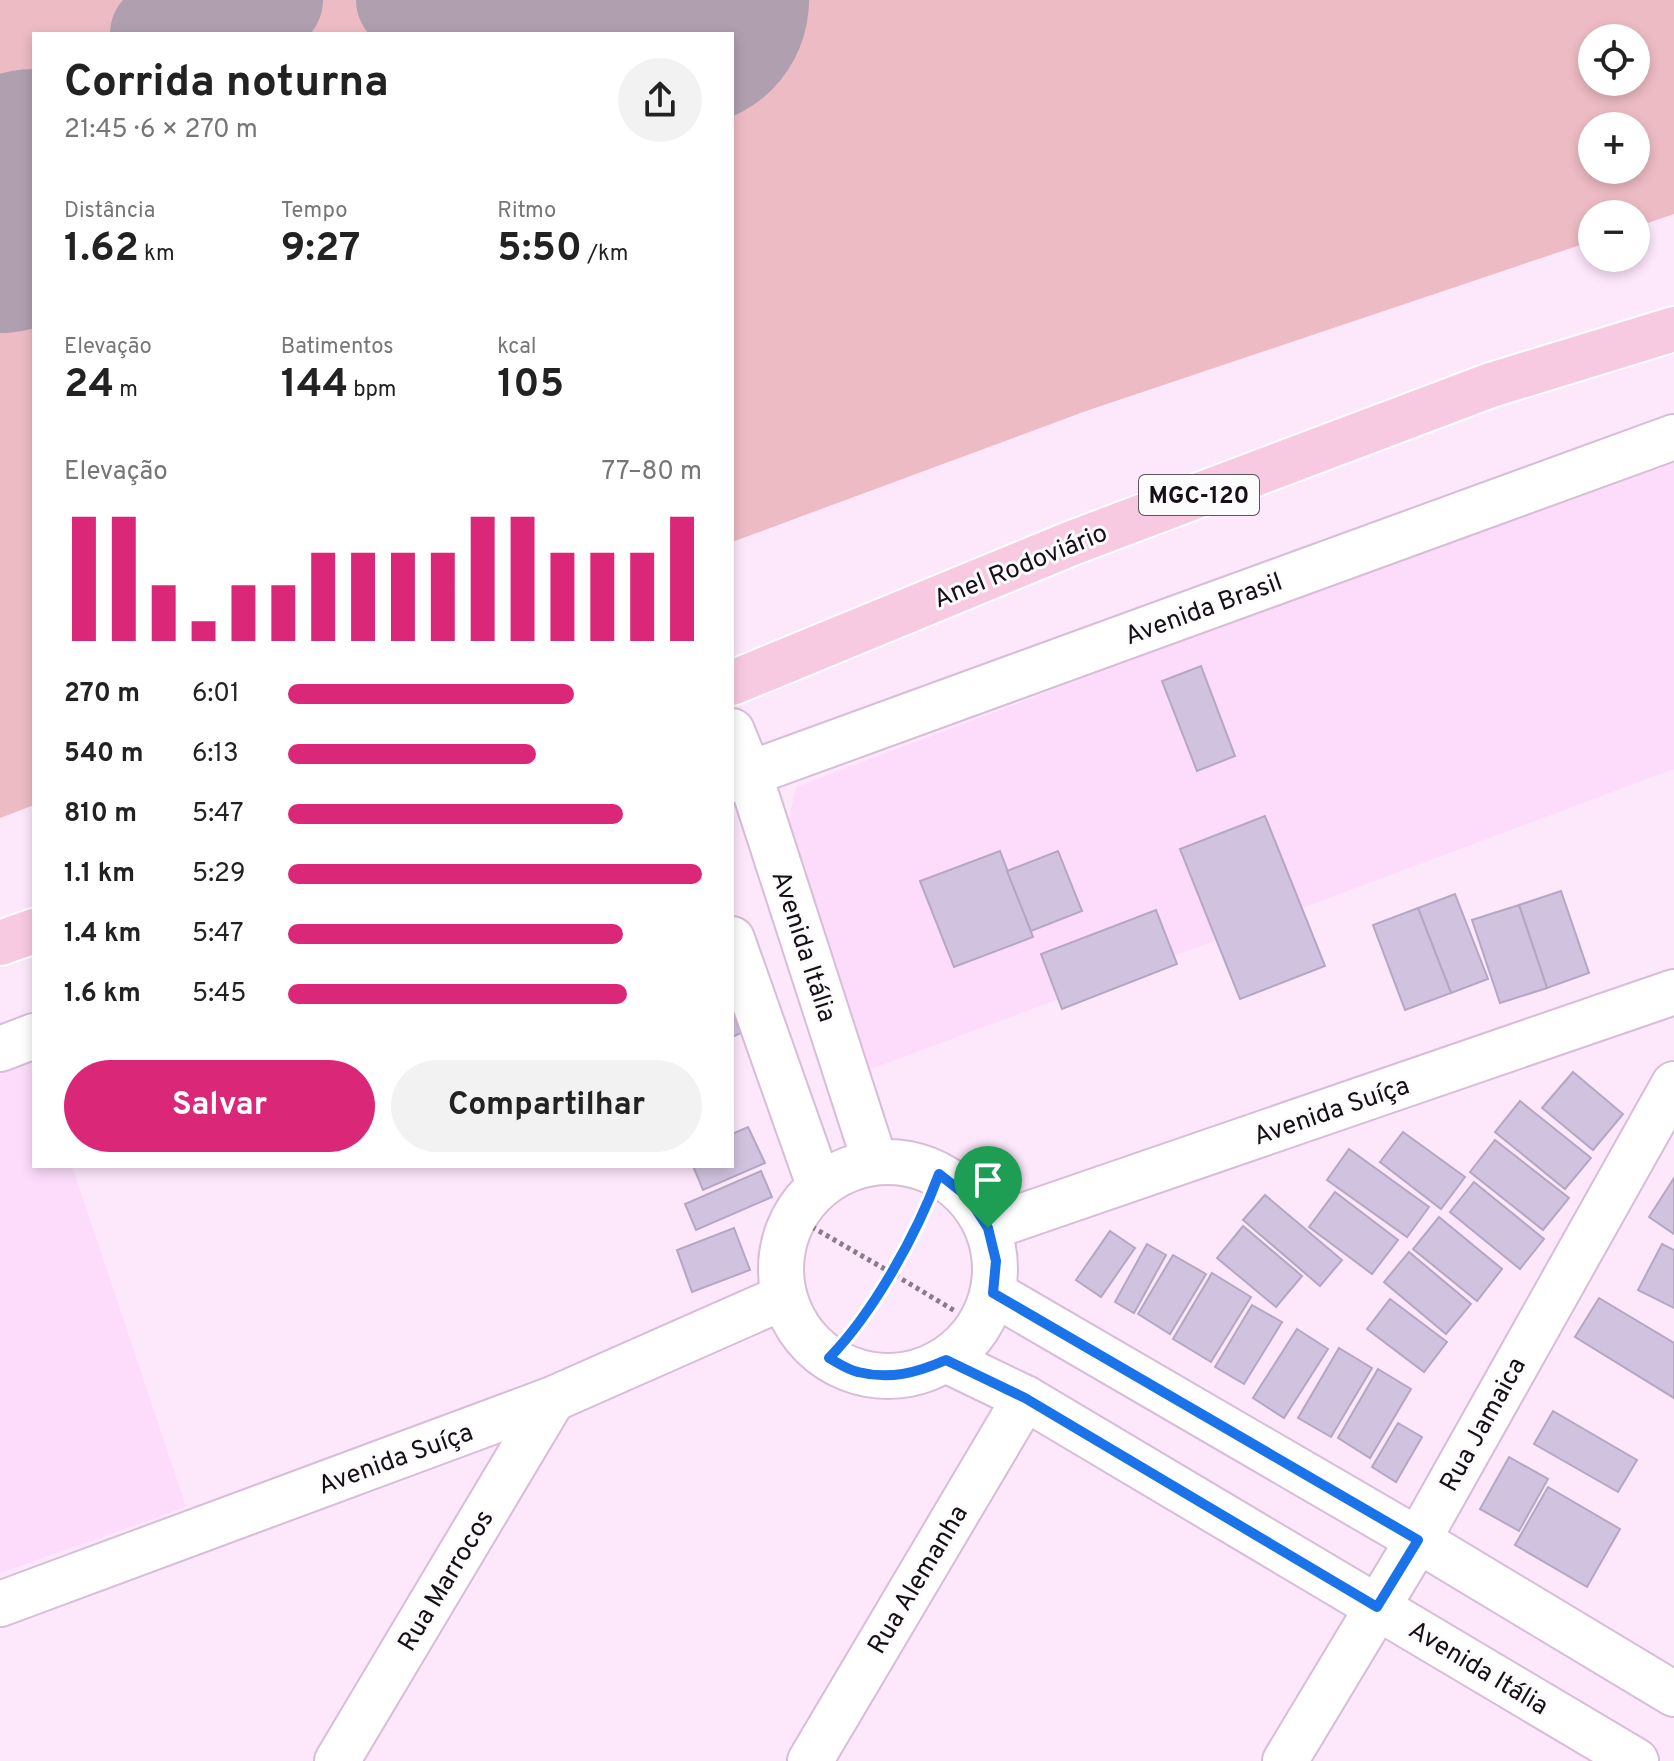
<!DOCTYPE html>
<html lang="pt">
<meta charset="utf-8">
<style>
body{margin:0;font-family:Overpass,sans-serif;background:#f2f2f2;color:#222;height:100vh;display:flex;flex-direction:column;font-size:30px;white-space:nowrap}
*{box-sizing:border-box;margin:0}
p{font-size:26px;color:#767676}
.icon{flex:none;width:44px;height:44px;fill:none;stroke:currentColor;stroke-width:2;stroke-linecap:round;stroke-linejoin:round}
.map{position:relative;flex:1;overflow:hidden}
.sheet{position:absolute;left:32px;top:32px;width:702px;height:1136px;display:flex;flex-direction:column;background:#fff;border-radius:0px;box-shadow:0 4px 12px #0003}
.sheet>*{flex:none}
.buttons{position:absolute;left:1578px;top:24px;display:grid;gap:16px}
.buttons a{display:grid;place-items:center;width:72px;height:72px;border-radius:50%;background:#fff;box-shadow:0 4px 12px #0003;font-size:40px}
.pin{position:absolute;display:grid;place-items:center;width:68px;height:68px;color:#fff;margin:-82px -34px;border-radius:50% 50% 50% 0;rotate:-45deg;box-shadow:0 0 8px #0007}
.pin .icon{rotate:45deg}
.round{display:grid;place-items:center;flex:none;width:84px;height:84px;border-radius:42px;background:#f2f2f2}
.summary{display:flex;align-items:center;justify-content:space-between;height:136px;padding:0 32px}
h1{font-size:44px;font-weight:700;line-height:60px}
.stats{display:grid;grid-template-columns:repeat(3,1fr);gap:12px;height:136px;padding:8px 32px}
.stats div{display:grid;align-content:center}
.stats b{font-size:40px;font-weight:700}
.stats small{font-size:22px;font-weight:400}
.stats p{font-size:22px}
.chart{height:224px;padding:16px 32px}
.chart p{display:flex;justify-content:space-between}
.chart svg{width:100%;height:144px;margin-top:8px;stroke:#db2777;stroke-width:6}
.primary-button{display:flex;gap:16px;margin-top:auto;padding:16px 32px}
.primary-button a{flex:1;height:92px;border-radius:48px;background:#db2777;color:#fff;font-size:32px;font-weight:700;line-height:92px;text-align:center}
.primary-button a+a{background:#f2f2f2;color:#222}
ul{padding:0 32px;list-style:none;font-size:26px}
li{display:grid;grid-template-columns:128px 96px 1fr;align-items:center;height:60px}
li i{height:20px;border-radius:10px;background:#db2777}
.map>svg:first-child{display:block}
.built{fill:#fcdcfa}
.green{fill:#edbbc3;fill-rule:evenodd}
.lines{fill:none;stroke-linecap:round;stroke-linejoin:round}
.taxiway{stroke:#b09faf;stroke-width:102}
.runway{stroke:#b09faf;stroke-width:254}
.building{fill:#d1c2df;stroke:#b5a7c3;stroke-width:2}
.minor-casing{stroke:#d7bed6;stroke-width:48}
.major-casing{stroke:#fff;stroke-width:48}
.path{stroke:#8a7b89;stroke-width:5;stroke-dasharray:4 4;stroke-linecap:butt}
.minor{stroke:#fff;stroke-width:44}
.major{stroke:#f8cae1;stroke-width:44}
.route-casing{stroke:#fff;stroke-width:16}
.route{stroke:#1a73e8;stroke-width:10}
.labels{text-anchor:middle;stroke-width:6;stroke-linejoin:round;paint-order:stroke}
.shield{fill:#fcfcfc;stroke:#5c565c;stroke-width:2}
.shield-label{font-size:24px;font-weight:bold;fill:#170f17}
.street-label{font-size:26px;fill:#170f17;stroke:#fcfcfc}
</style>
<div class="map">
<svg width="1674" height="1761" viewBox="0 0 1674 1761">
<rect width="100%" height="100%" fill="#fce7fb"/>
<g class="built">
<polygon points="1674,461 1674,769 866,1071 785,837 796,787 1429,548"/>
<polygon points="34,1061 34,1166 72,1166 186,1507 0,1573 0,1074"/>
</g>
<path class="green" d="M0,0H1674V214L1636,227V214H1592V241L1086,411L732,542V34H34V805L0,818ZM1592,38H1636V82H1592ZM1592,126H1636V170H1592Z"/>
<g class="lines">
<g class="taxiway">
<path d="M407,0C450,25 502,37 552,33C567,32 581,29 596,27"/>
<polyline points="161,34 272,0"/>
</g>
<g class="runway">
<polyline points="571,34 682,0"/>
<polyline points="0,206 34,196"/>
</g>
</g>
<g class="building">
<polygon points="1201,666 1235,756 1197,771 1162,681"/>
<polygon points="1265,816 1325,966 1240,999 1180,849"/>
<polygon points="1000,851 1033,937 954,967 920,881"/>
<polygon points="1058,851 1082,911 1031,931 1007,871"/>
<polygon points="1561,891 1589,973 1547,988 1519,905"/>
<polygon points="1455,894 1488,979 1451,993 1418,908"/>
<polygon points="1519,905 1547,988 1500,1003 1472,920"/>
<polygon points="1418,908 1451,993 1405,1010 1373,925"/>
<polygon points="1156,910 1177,964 1062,1009 1041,954"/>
<polygon points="732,1010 741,1033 732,1037"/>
<polygon points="1573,1072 1623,1114 1593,1150 1542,1108"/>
<polygon points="1520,1101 1591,1158 1565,1189 1495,1132"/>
<polygon points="748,1127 765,1163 703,1190 693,1166 732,1166 732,1134"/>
<polygon points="1403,1132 1465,1177 1441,1209 1380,1162"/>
<polygon points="1495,1140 1569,1198 1543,1230 1470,1172"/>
<polygon points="1349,1149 1429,1207 1407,1237 1327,1180"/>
<polygon points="761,1171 772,1197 696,1230 685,1204"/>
<polygon points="1674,1178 1674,1234 1649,1217"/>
<polygon points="1474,1182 1544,1239 1520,1269 1450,1212"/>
<polygon points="1335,1192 1398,1240 1372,1274 1309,1227"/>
<polygon points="1265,1195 1342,1260 1320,1286 1243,1220"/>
<polygon points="1439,1217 1502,1269 1477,1301 1413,1249"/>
<polygon points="1243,1226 1302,1276 1276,1307 1217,1258"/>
<polygon points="734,1228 750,1270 692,1292 677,1250"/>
<polygon points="1110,1231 1135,1248 1101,1297 1076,1280"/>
<polygon points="1147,1244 1166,1255 1134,1313 1115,1302"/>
<polygon points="1662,1244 1674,1250 1674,1308 1638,1290"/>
<polygon points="1409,1252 1471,1304 1446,1334 1384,1282"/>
<polygon points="1173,1255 1206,1274 1170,1334 1138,1314"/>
<polygon points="1212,1273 1251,1297 1211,1362 1173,1339"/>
<polygon points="1599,1298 1674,1343 1674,1398 1575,1337"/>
<polygon points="1390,1299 1447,1342 1424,1372 1367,1329"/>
<polygon points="1252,1305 1282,1322 1244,1384 1215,1367"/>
<polygon points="1297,1329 1328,1349 1284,1418 1253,1398"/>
<polygon points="1339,1348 1372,1368 1331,1437 1298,1418"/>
<polygon points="1378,1369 1411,1389 1370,1458 1338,1438"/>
<polygon points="1553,1411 1637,1460 1618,1492 1534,1444"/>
<polygon points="1398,1423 1422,1437 1396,1482 1372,1467"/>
<polygon points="1509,1457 1548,1479 1519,1531 1480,1509"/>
<polygon points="1548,1487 1620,1529 1587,1587 1515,1545"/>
</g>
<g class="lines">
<defs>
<g id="minor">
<polyline points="732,731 749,773 875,1162"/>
<polyline points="732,780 1674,437"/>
<polyline points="732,939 819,1185"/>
<polyline points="0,1049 34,1036"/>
<circle cx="888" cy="1269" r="107"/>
<polyline points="988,1228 1674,992"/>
<polyline points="993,1293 1418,1540 1674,1694"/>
<polyline points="946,1360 1025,1398 1636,1761"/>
<polyline points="0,1604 553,1399 784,1297"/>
<polyline points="337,1761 553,1399"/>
<polyline points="810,1761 1025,1398"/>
<polyline points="1285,1761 1418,1540 1674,1084"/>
</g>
<g id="major">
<polyline points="732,683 1072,543 1491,385 1674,329"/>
<polyline points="0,943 34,931"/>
</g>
</defs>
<use href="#minor" class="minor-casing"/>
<use href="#major" class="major-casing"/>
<g class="path">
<polyline points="812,1227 890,1272 927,1206 939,1174"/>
<polyline points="829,1358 849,1337 890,1272 955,1311"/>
</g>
<use href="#minor" class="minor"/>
<use href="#major" class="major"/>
</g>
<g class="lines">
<defs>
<path id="route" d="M939,1174L968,1197L988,1228L996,1261L993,1293L1418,1540L1377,1607L1025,1398L946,1360C916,1373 890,1380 858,1372C848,1370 838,1363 829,1358C873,1313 917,1234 939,1174Z"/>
</defs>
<use href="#route" class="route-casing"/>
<use href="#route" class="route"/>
</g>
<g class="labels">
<rect class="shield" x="1139" y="475" width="120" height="40" rx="6"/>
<g class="shield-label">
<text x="1199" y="503">MGC-120</text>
</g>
<g class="street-label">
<text transform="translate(1020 565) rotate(-22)" y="9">Anel Rodoviário</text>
<text transform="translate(1203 608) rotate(-20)" y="9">Avenida Brasil</text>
<text transform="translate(805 946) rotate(72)" y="9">Avenida Itália</text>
<text transform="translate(1331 1110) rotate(-19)" y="9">Avenida Suíça</text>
<text transform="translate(1482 1424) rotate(-61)" y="9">Rua Jamaica</text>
<text transform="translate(395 1458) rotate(-20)" y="9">Avenida Suíça</text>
<text transform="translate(917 1579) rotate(-59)" y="9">Rua Alemanha</text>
<text transform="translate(445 1580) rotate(-59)" y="9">Rua Marrocos</text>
<text transform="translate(1479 1667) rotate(31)" y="9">Avenida Itália</text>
</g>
</g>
</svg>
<div class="buttons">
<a><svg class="icon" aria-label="locate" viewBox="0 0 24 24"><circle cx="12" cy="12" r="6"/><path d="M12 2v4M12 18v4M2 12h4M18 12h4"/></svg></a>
<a>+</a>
<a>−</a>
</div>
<div class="pin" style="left:988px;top:1228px;background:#1e9e55"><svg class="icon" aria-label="arrive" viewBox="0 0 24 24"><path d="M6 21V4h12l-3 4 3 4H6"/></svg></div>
<section class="sheet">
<div class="summary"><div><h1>Corrida noturna</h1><p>21:45 · 6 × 270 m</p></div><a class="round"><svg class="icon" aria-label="share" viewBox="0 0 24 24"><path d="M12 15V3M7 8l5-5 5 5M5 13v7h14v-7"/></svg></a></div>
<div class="stats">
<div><p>Distância</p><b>1.62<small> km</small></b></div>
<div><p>Tempo</p><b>9:27</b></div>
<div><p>Ritmo</p><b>5:50<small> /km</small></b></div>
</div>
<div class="stats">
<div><p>Elevação</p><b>24<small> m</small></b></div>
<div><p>Batimentos</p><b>144<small> bpm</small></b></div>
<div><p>kcal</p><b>105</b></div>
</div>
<div class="chart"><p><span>Elevação</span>77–80 m</p>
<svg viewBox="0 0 160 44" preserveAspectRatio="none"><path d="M5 44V6M15 44V6M25 44V27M35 44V38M45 44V27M55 44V27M65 44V17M75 44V17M85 44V17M95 44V17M105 44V6M115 44V6M125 44V17M135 44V17M145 44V17M155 44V6"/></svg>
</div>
<ul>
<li><b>270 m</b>6:01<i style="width:69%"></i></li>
<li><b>540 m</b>6:13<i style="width:60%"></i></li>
<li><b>810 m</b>5:47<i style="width:81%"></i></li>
<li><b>1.1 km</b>5:29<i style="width:100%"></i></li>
<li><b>1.4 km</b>5:47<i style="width:81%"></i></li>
<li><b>1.6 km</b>5:45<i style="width:82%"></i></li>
</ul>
<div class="primary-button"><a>Salvar</a><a>Compartilhar</a></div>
</section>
</div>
